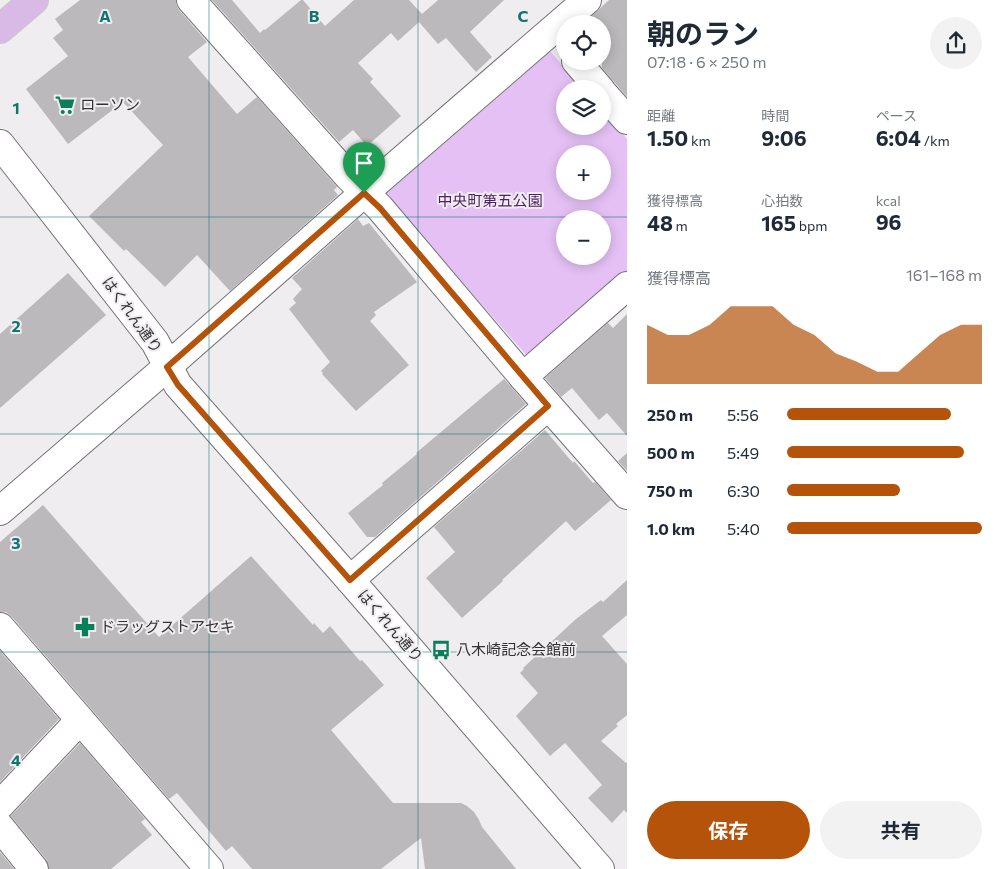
<!DOCTYPE html>
<html lang="ja">
<meta charset="utf-8">
<style>
body{margin:0;font-family:Commissioner,"Noto Sans JP",sans-serif;background:#f2f2f3;color:#1f2937;height:100vh;display:flex;flex-direction:column;font-size:19px;white-space:nowrap}
*{box-sizing:border-box;margin:0}
p{font-size:16px;color:#747a83}
.icon{flex:none;width:28px;height:28px;fill:none;stroke:currentColor;stroke-width:2;stroke-linecap:round;stroke-linejoin:round}
.map{position:relative;flex:1;overflow:hidden}
.panel{display:flex;flex-direction:column;background:#fff;width:375px}
.panel>*{flex:none}
.controls{position:absolute;left:556px;top:15px;display:grid;gap:10px}
.controls a{display:grid;place-items:center;width:55px;height:55px;border-radius:50%;background:#fff;box-shadow:0 2px 12px #0003;font-size:25px}
.pin{position:absolute;display:grid;place-items:center;width:42px;height:42px;color:#fff;margin:-51px -21px;border-radius:50% 50% 50% 0;rotate:-45deg;box-shadow:0 0 5px #0007}
.pin .icon{rotate:45deg}
.round{display:grid;place-items:center;flex:none;width:52px;height:52px;border-radius:26px;background:#f2f2f3}
.headline{display:flex;align-items:center;justify-content:space-between;height:85px;padding:0 20px}
h1{font-size:28px;font-weight:700;line-height:38px}
.metrics{display:grid;grid-template-columns:repeat(3,1fr);gap:8px;height:85px;padding:5px 20px}
.metrics div{display:grid;align-content:center}
.metrics b{font-size:21px;font-weight:700}
.metrics small{font-size:14px;font-weight:400}
.metrics p{font-size:14px}
.chart{height:140px;padding:10px 20px}
.chart p{display:flex;justify-content:space-between}
.chart svg{width:100%;height:90px;margin-top:5px;fill:#b45309;opacity:.7}
.button{display:flex;gap:10px;margin-top:auto;padding:10px 20px}
.button a{flex:1;height:58px;border-radius:30px;background:#b45309;color:#fff;font-size:20px;font-weight:700;line-height:58px;text-align:center}
.button a+a{background:#f2f2f3;color:#1f2937}
ul{padding:0 20px;list-style:none;font-size:16px}
li{display:grid;grid-template-columns:80px 60px 1fr;align-items:center;height:38px}
li i{height:12px;border-radius:6px;background:#b45309}
main{display:flex;flex:1;min-height:0}
.map>svg:first-child{display:block}
.green{fill:#e5c0f5;fill-rule:evenodd}
.building{fill:#bbb9bc}
.lines{fill:none;stroke-linecap:round;stroke-linejoin:round}
.minor-casing{stroke:#747275;stroke-width:30}
.tertiary-casing{stroke:#747275;stroke-width:30}
.primary-casing{stroke:#cacaca;stroke-width:30}
.minor{stroke:#fff;stroke-width:28}
.tertiary{stroke:#fff;stroke-width:28}
.primary{stroke:#d9bae6;stroke-width:28}
.route-casing{stroke:#fff;stroke-width:10}
.route{stroke:#b45309;stroke-width:6}
.grid{fill:none;stroke:#0f766e;stroke-width:1;stroke-opacity:0.55}
.labels{text-anchor:middle;stroke-width:4;stroke-linejoin:round;paint-order:stroke}
.poi-label{font-size:15px;fill:#333233;stroke:#efedf0;text-anchor:start}
.park-label{font-size:15px;fill:#502063;stroke:#efedf0}
.street-label{font-size:15px;fill:#333233;stroke:#efedf0}
.grid-label{font-size:16px;text-anchor:middle;font-weight:bold;fill:#0f766e;stroke:#efedf0;stroke-width:4;stroke-linejoin:round;paint-order:stroke}
</style>
<main>
<div class="map">
<svg width="627" height="869" viewBox="0 0 627 869">
<rect width="100%" height="100%" fill="#efedf0"/>
<path class="green" d="M549,50L583,89H565V126H602L603,111L627,139V272L529,358L384,194ZM565,154H602V191H565ZM565,219H602V256H565Z"/>
<g class="building">
<polygon points="80,0 176,0 176,4 179,10 207,42 188,57 237,114 257,97 337,187 334,190 338,195 230,291 197,255 165,287 126,249 124,251 89,216 163,145 123,102 68,144 26,89 68,56 53,38 63,30 55,19"/>
<polygon points="212,0 232,0 260,33 264,29 265,30 301,0 303,0 325,26 354,0 409,0 422,14 438,0 504,0 470,32 492,57 476,72 446,38 438,44 419,22 398,41 391,33 358,63 373,79 370,82 401,116 367,146 353,130 339,142"/>
<polygon points="609,0 627,0 627,97 602,68 602,24 583,24"/>
<polygon points="358,219 363,226 369,223 417,282 374,312 376,315 370,321 409,365 356,411 322,374 323,373 321,371 330,362 289,309 296,303 293,299 302,289 292,278"/>
<polygon points="68,273 106,315 0,408 0,334"/>
<polygon points="627,314 627,436 607,413 599,420 572,388 561,397 545,378 608,323 613,328"/>
<polygon points="504,379 526,404 375,537 367,537 348,513 383,485 382,483 417,454 416,453"/>
<polygon points="545,430 573,463 574,461 593,483 595,482 611,500 575,531 566,521 502,580 503,581 462,618 426,578 455,552 434,527"/>
<polygon points="627,453 627,471 618,461"/>
<polygon points="43,505 159,637 251,556 313,625 314,623 323,633 330,626 360,661 362,660 384,685 331,730 393,803 461,803 467,806 474,812 479,820 482,827 516,869 425,869 421,838 381,869 252,869 232,846 226,851 177,793 169,799 12,617 6,612 0,612 0,542"/>
<polygon points="627,580 627,615 602,636 627,664 627,715 616,724 618,726 601,741 626,763 627,762 627,813 624,810 612,823 588,798 602,785 565,743 550,756 516,716 538,693 520,673 524,669 523,668 576,619 601,600 603,602"/>
<polygon points="0,651 59,719 0,782"/>
<polygon points="80,743 145,819 141,822 152,835 111,869 49,869 49,866 46,859 11,816"/>
<polygon points="0,852 14,869 0,869"/>
</g>
<g class="lines">
<defs>
<g id="minor">
<polyline points="191,0 348,176 380,208 523,377 627,495"/>
<polyline points="576,61 600,89"/>
<polyline points="602,92 627,120"/>
<polyline points="523,377 627,286"/>
<polyline points="0,511 167,367 364,193 587,0"/>
<polyline points="350,580 548,406"/>
<polyline points="0,627 209,869"/>
<polyline points="0,805 80,720"/>
<polyline points="0,827 34,869"/>
</g>
<polyline id="tertiary" points="0,144 155,342 178,385 350,580 600,869"/>
<polyline id="primary" points="0,29 34,0"/>
</defs>
<use href="#minor" class="minor-casing"/>
<use href="#tertiary" class="tertiary-casing"/>
<use href="#primary" class="primary-casing"/>
<use href="#minor" class="minor"/>
<use href="#tertiary" class="tertiary"/>
<use href="#primary" class="primary"/>
</g>
<g class="lines">
<defs>
<polygon id="route" points="364,193 380,208 548,406 350,580 178,385 167,367"/>
</defs>
<use href="#route" class="route-casing"/>
<use href="#route" class="route"/>
</g>
<path class="grid" d="M209,0V869M418,0V869M0,217H627M0,434H627M0,652H627"/>
<defs>
<symbol id="supermarket-bare" viewBox="-9 -9 18 18"><path d="M-6-5.5h2.5l.6 2H6L4.5 2H-2.5L-4.4-4H-6ZM-1.5 3.2a1.3 1.3 0 1 0 .1 0ZM3 3.2a1.3 1.3 0 1 0 .1 0Z" fill="#097e5b" stroke="#efedf0" stroke-width="2.5" paint-order="stroke"/></symbol>
<symbol id="pharmacy-bare" viewBox="-9 -9 18 18"><path d="M-2-6h4v4h4v4h-4v4h-4v-4h-4v-4h4Z" fill="#097e5b" stroke="#efedf0" stroke-width="2.5" paint-order="stroke"/></symbol>
<symbol id="bus-bare" viewBox="-9 -9 18 18"><path d="M-5-6H5V4H4V6H2V4H-2V6H-4V4H-5ZM-3.5-4V0h7V-4ZM-3.5 1.2v1.5H-2V1.2ZM2 1.2v1.5H3.5V1.2Z" fill="#097e5b" stroke="#efedf0" stroke-width="2.5" paint-order="stroke"/></symbol>
</defs>
<g fill-rule="evenodd">
<use href="#supermarket-bare" x="51" y="91" width="28" height="28"/>
<use href="#pharmacy-bare" x="71" y="613" width="28" height="28"/>
<use href="#bus-bare" x="427" y="636" width="28" height="28"/>
</g>
<g class="labels">
<g class="poi-label">
<text x="80" y="110">ローソン</text>
<text x="100" y="632">ドラッグストアセキ</text>
<text x="456" y="655">八木崎記念会館前</text>
</g>
<g class="park-label">
<text x="490" y="206">中央町第五公園</text>
</g>
<g class="street-label">
<text transform="translate(132 315) rotate(54)" y="5">はくれん通り</text>
<text transform="translate(390 626) rotate(49)" y="5">はくれん通り</text>
</g>
</g>
<g class="grid-label">
<text x="105" y="22">A</text>
<text x="314" y="22">B</text>
<text x="523" y="22">C</text>
<text x="16" y="114">1</text>
<text x="16" y="332">2</text>
<text x="16" y="549">3</text>
<text x="16" y="766">4</text>
</g>
</svg>
<div class="controls">
<a><svg class="icon" aria-label="locate" viewBox="0 0 24 24"><circle cx="12" cy="12" r="6"/><path d="M12 2v4M12 18v4M2 12h4M18 12h4"/></svg></a>
<a><svg class="icon" aria-label="layers" viewBox="0 0 24 24"><path d="M12 4l9 5-9 5-9-5zM3 14l9 5 9-5"/></svg></a>
<a>+</a>
<a>−</a>
</div>
<div class="pin" style="left:364px;top:193px;background:#1e9e55"><svg class="icon" aria-label="arrive" viewBox="0 0 24 24"><path d="M6 21V4h12l-3 4 3 4H6"/></svg></div>
</div>
<section class="panel">
<div class="headline"><div><h1>朝のラン</h1><p>07:18 · 6 × 250 m</p></div><a class="round"><svg class="icon" aria-label="share" viewBox="0 0 24 24"><path d="M12 15V3M7 8l5-5 5 5M5 13v7h14v-7"/></svg></a></div>
<div class="metrics">
<div><p>距離</p><b>1.50<small> km</small></b></div>
<div><p>時間</p><b>9:06</b></div>
<div><p>ペース</p><b>6:04<small> /km</small></b></div>
</div>
<div class="metrics">
<div><p>獲得標高</p><b>48<small> m</small></b></div>
<div><p>心拍数</p><b>165<small> bpm</small></b></div>
<div><p>kcal</p><b>96</b></div>
</div>
<div class="chart"><p><span>獲得標高</span>161–168 m</p>
<svg viewBox="0 0 160 44" preserveAspectRatio="none"><path d="M0 44V15L10 20L20 20L30 15L40 6L50 6L60 6L70 15L80 20L90 29L100 33L110 38L120 38L130 29L140 20L150 15L160 15V44z"/></svg>
</div>
<ul>
<li><b>250 m</b>5:56<i style="width:84%"></i></li>
<li><b>500 m</b>5:49<i style="width:91%"></i></li>
<li><b>750 m</b>6:30<i style="width:58%"></i></li>
<li><b>1.0 km</b>5:40<i style="width:100%"></i></li>
</ul>
<div class="button"><a>保存</a><a>共有</a></div>
</section>
</main>
